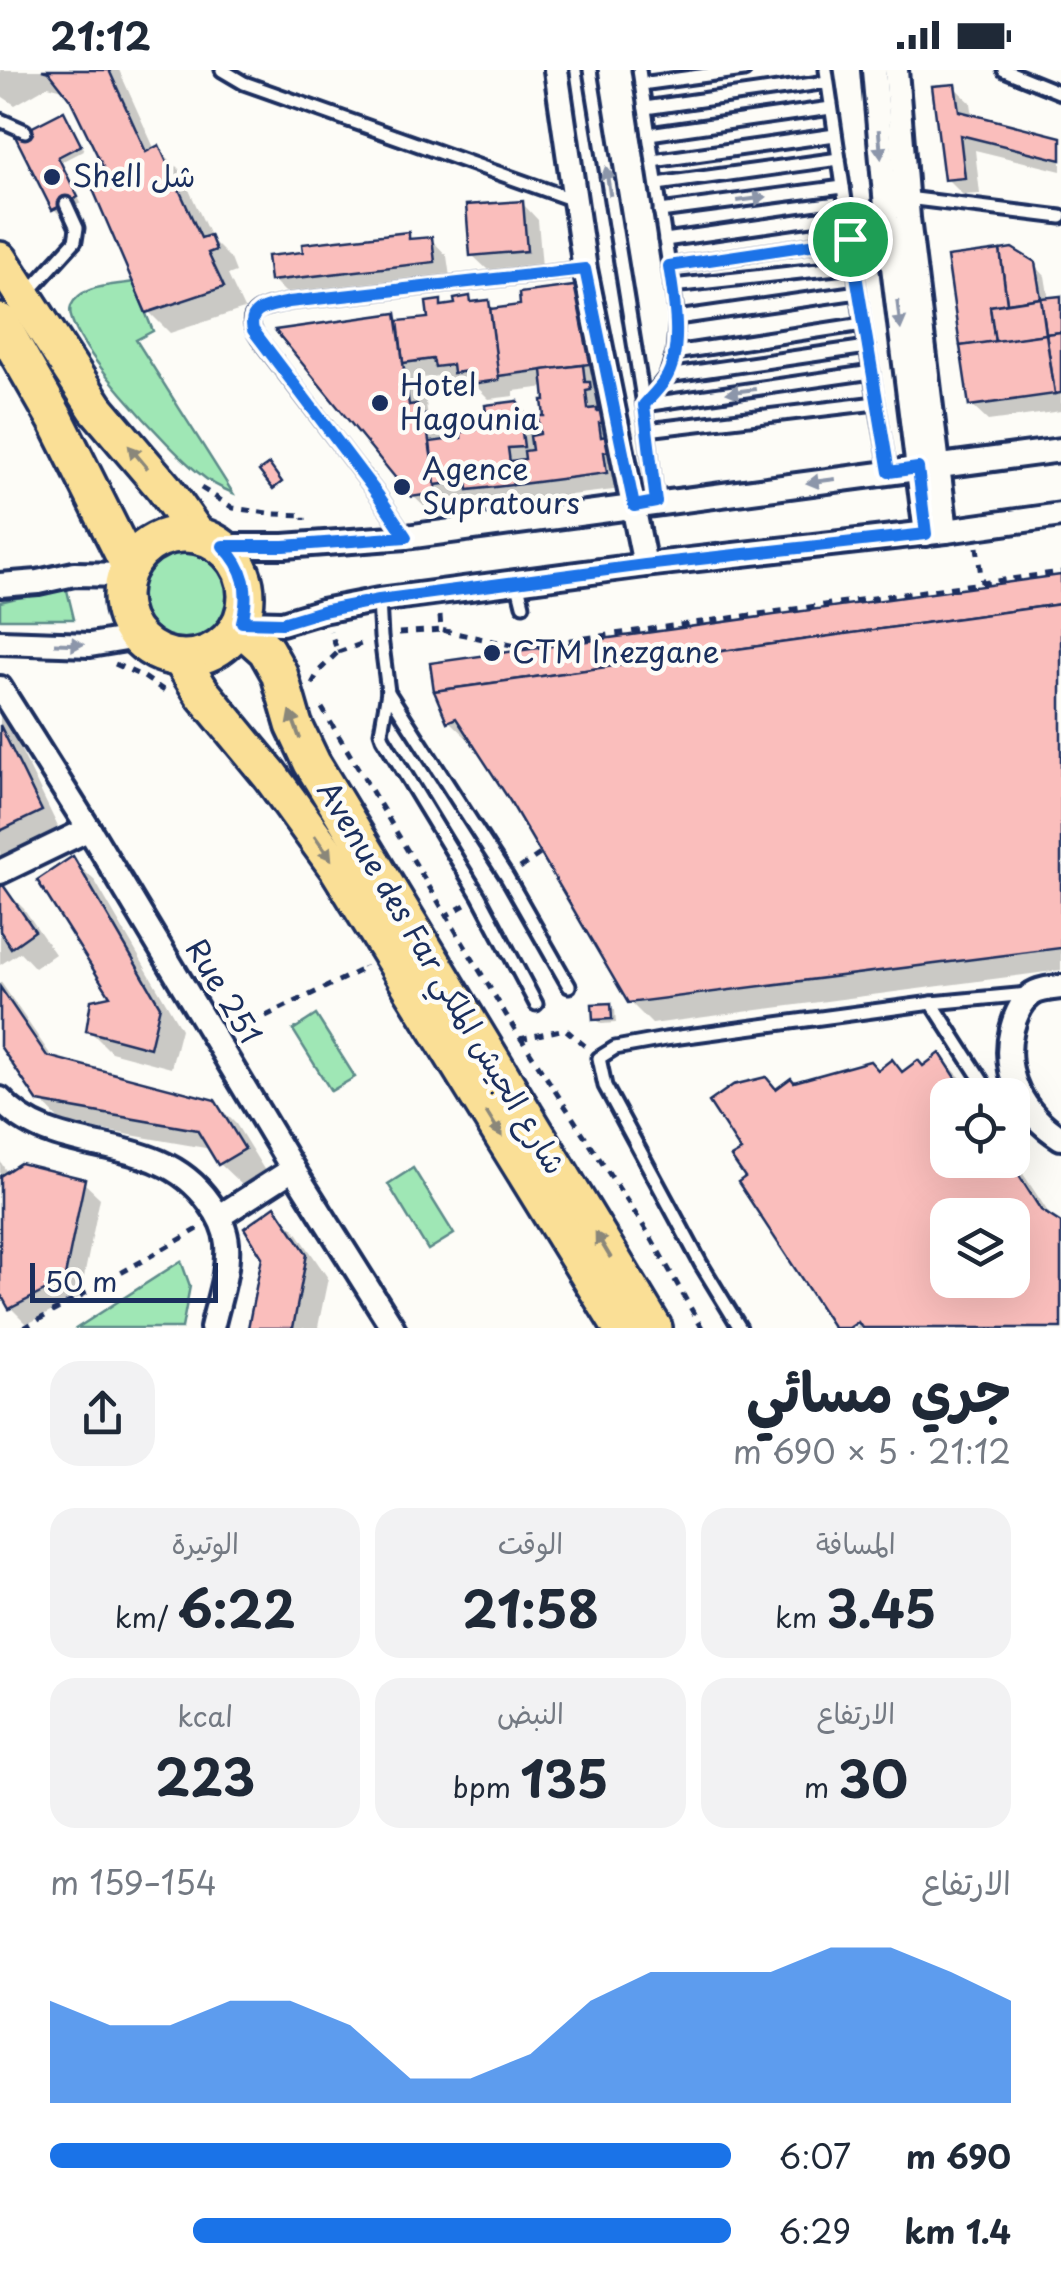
<!DOCTYPE html>
<html lang="ar">
<meta charset="utf-8">
<style>
body{margin:0;font-family:"Playpen Sans","Playpen Sans Arabic",sans-serif;background:#f2f2f3;color:#1f2937;direction:rtl;height:100vh;display:flex;flex-direction:column;font-size:38px;white-space:nowrap}
*{box-sizing:border-box;margin:0}
p{font-size:32px;color:#747a83}
.icon{flex:none;width:55px;height:55px;fill:none;stroke:currentColor;stroke-width:2;stroke-linecap:round;stroke-linejoin:round}
.map{position:relative;height:1258px;overflow:hidden;direction:ltr}
.sheet{display:flex;flex-direction:column;background:#fff;flex:1}
.sheet>*{flex:none}
.tools{position:absolute;left:930px;top:1008px;display:grid;gap:20px}
.tools a{display:grid;place-items:center;width:100px;height:100px;border-radius:20px;background:#fff;box-shadow:0 10px 40px #0002;font-size:50px}
.scale{position:absolute;left:30px;bottom:25px;width:188px;box-sizing:border-box;padding-left:10px;border:5px solid #1b2f5e;border-top:0;font-size:28px;line-height:35px;white-space:nowrap;color:#1b2f5e;-webkit-text-stroke:8px #fdfcf7;paint-order:stroke}
.pin{position:absolute;display:grid;place-items:center;width:85px;height:85px;color:#fff;margin:-42px;border:5px solid #fff;border-radius:50%;box-shadow:0 2px 10px #0007}
.round{display:grid;place-items:center;flex:none;width:105px;height:105px;border-radius:30px;background:#f2f2f3}
.summary{display:flex;align-items:center;justify-content:space-between;height:170px;padding:0 50px}
h1{font-size:55px;font-weight:700;line-height:75px}
.figures{display:grid;grid-template-columns:repeat(3,1fr);gap:15px;height:170px;padding:10px 50px}
.figures div{display:grid;align-content:center;border-radius:25px;background:#f2f2f3;text-align:center}
.figures b{font-size:50px;font-weight:700}
.figures small{font-size:28px;font-weight:400}
.figures p{font-size:28px}
.chart{height:280px;padding:20px 50px}
.chart p{display:flex;justify-content:space-between}
.chart svg{width:100%;height:180px;margin-top:10px;fill:#1a73e8;opacity:.7}
ul{padding:0 50px;list-style:none;font-size:32px}
li{display:grid;grid-template-columns:160px 120px 1fr;align-items:center;height:75px}
li i{height:25px;border-radius:12px;background:#1a73e8}
.status{display:flex;justify-content:space-between;align-items:center;height:70px;padding:0 50px;background:#fff;direction:ltr}
.status svg{height:28px;fill:currentColor}
.map>svg:first-child{display:block}
.green{fill:#9fe7b5;stroke:#5d8b8a;stroke-width:2.5}
.shadow{fill:#0003;fill-rule:evenodd}
.building{fill:#fabebc;stroke:#1b2f5e;stroke-width:2.5;fill-rule:evenodd}
.lines{fill:none;stroke-linecap:round;stroke-linejoin:round}
.lane-casing{stroke:#1b2f5e;stroke-width:19}
.street-casing{stroke:#1b2f5e;stroke-width:30}
.primary-casing{stroke:#1b2f5e;stroke-width:42}
.path{stroke:#1b2f5e;stroke-width:5;stroke-dasharray:8 8;stroke-linecap:butt}
.lane{stroke:#fdfcf7;stroke-width:11}
.street{stroke:#fdfcf7;stroke-width:22}
.primary{stroke:#fadf96;stroke-width:35}
.oneway{fill:#8c96aa}
.oneway2{fill:#8a877a}
.route-casing{stroke:#fff;stroke-width:20}
.route{stroke:#1a73e8;stroke-width:12}
.poi-dot{fill:#1b2f5e;stroke:#fdfcf7;stroke-width:4}
.labels{text-anchor:middle;stroke-width:9;stroke-linejoin:round;paint-order:stroke}
.poi-label{font-size:30px;fill:#1b2f5e;stroke:#fdfcf7;text-anchor:start}
.street-label{font-size:30px;fill:#1b2f5e;stroke:#fdfcf7}
</style>
<div class="status"><b>21:12</b><svg viewBox="0 0 49 12"><path d="M0 12V9h3v3zM5 12V6h3v6zM10 12V3h3v9zM15 12V0h3v12zM26 1h20v11H26zM47 4h2v5h-2z"/></svg></div>
<div class="map">
<svg width="1061" height="1258" viewBox="0 0 1061 1258">
<rect width="100%" height="100%" fill="#fdfcf7"/>
<filter id="ink" filterUnits="userSpaceOnUse"><feTurbulence type="fractalNoise" baseFrequency=".01" numOctaves="2"/><feDisplacementMap in="SourceGraphic" scale="20" xChannelSelector="R" yChannelSelector="G"/><feConvolveMatrix kernelMatrix="1 2 1 2 8 2 1 2 1" color-interpolation-filters="sRGB"/></filter>
<g filter="url(#ink)">
<g class="green">
<path d="M133,212L153,261L136,270L233,423C221,418 210,413 200,404C175,385 60,265 71,236C80,215 113,216 133,212Z"/>
<circle cx="185" cy="525" r="44"/>
<polygon points="66,516 74,549 0,549 0,532"/>
<polygon points="316,945 355,1007 331,1021 293,960"/>
<polygon points="413,1098 454,1164 428,1180 388,1114"/>
<polygon points="181,1191 190,1216 182,1258 77,1258"/>
</g>
<g class="shadow">
<polygon points="0,0 119,0 155,80 158,78 180,100 212,170 231,189 236,202 228,205 244,239 170,263 148,241 111,106 67,21 48,16 15,35 0,25"/>
<polygon points="954,17 971,33 973,47 1061,69 1061,101 975,80 980,124 963,125 946,108"/>
<polygon points="63,44 84,80 61,92 81,133 59,144 54,139 18,67"/>
<polygon points="522,133 538,150 542,197 489,201 472,185"/>
<polygon points="408,165 414,171 431,169 447,186 450,207 289,226 273,210 306,184"/>
<polygon points="950,189 1034,194 1045,206 1049,230 1061,228 1061,341 988,351 971,335"/>
<path d="M581,218L606,336L601,337V341L624,397L622,419L487,435L479,427L455,430L457,444L435,447L412,425L395,245L403,253L431,250L440,232L445,238L469,229L474,234L488,232L496,241L523,237ZM446,305L453,312L465,311L472,318L477,317L489,329L514,326V321L546,317L548,332L543,367H536L534,350L518,334L464,370L446,373L438,358L428,349L423,308Z"/>
<polygon points="1061,508 1061,900 652,954 630,932 474,671 471,672 449,651 436,620"/>
<polygon points="0,637 61,763 0,792"/>
<polygon points="73,790 95,811 181,959 171,998 111,982 89,960 114,927"/>
<polygon points="3,818 24,839 55,884 35,898 20,882 0,895 0,820"/>
<polygon points="0,911 54,990 214,1032 236,1054 265,1101 242,1115 220,1094 211,1079 62,1053 40,1030 0,972"/>
<polygon points="610,936 615,940 616,953 601,954 596,949"/>
<path d="M940,986L961,1008L972,1025H948V1090H1012V1087L1054,1151L1061,1156V1258H854L870,1248L868,1244L844,1258H837L741,1113L749,1108L745,1082L777,1021L794,1014L879,1002L903,1004L923,999ZM948,1145H1012V1210H948Z"/>
<polygon points="0,1091 8,1104 83,1112 100,1128 80,1227 27,1254 11,1238 0,1218"/>
<polygon points="275,1140 296,1161 328,1208 318,1257 321,1258 251,1258"/>
</g>
<g class="building">
<polygon points="42,0 109,0 146,82 159,75 201,168 210,165 216,180 208,183 224,217 146,243 91,115 107,105 70,29 49,2"/>
<polygon points="955,14 959,41 1061,67 1061,90 960,65 965,108 944,110 932,16"/>
<polygon points="64,41 81,75 58,87 78,127 52,140 15,66"/>
<polygon points="523,131 527,181 470,186 466,135"/>
<polygon points="409,162 409,169 432,167 435,192 270,211 267,186 303,182 302,174"/>
<polygon points="1012,178 1035,192 1041,228 1007,233 1000,180"/>
<polygon points="1000,180 1007,233 990,236 995,272 960,276 947,187"/>
<polygon points="582,215 597,293 498,306 490,239 520,235 519,223"/>
<polygon points="470,226 471,232 489,230 499,310 470,314 469,301 453,303 452,295 435,297 433,289 403,293 398,251 428,248 426,232 441,230 441,236 455,234 454,229"/>
<polygon points="1061,226 1061,262 1046,264 1041,228"/>
<polygon points="1041,228 1046,264 995,272 990,236"/>
<polygon points="396,243 409,335 417,334 419,346 425,345 437,423 411,427 275,260"/>
<polygon points="1061,262 1061,323 1055,324 1046,264"/>
<polygon points="1046,264 1055,324 969,336 960,276"/>
<polygon points="583,295 585,312 590,312 591,320 586,321 588,339 597,338 597,341 604,340 605,352 599,353 601,367 607,366 609,381 604,382 607,403 513,415 510,391 525,389 524,381 532,380 530,366 540,364 538,346 544,346 542,330 545,330 542,300"/>
<polygon points="518,331 524,377 508,378 513,415 468,420 467,411 435,415 430,372 461,368 461,362 476,360 475,352 487,351 485,335"/>
<polygon points="269,394 282,412 273,419 259,401"/>
<polygon points="1061,505 1061,534 434,621 430,593"/>
<polygon points="1061,534 1061,878 628,933 510,731 456,648 447,652 434,621"/>
<polygon points="0,655 42,741 0,761"/>
<polygon points="73,786 160,936 150,978 86,961 91,930 110,926 37,810"/>
<polygon points="3,815 35,861 11,878 0,861 0,817"/>
<polygon points="0,917 47,986 215,1030 245,1079 218,1095 197,1060 38,1032 0,976"/>
<polygon points="611,933 612,949 593,950 592,934"/>
<path d="M940,983L967,1025H948V1090H1009L1041,1140L1061,1153V1258H862L858,1252L849,1258H834L738,1112L745,1107L731,1087L741,1081L709,1032L733,1015L766,1007L776,1019L791,1008L794,1012L870,991L878,1000L892,989L902,1002L918,990L923,996ZM948,1145H1012V1210H948Z"/>
<polygon points="20,1093 85,1109 64,1211 9,1239 0,1223 0,1106"/>
<polygon points="275,1136 307,1184 293,1258 248,1258 262,1187 244,1158"/>
</g>
<g class="lines">
<defs>
<g id="lane">
<polyline points="222,0 244,13 574,130"/>
<polyline points="590,0 644,335 872,302"/>
<polyline points="639,0 677,248 674,283 667,306 644,335 656,433"/>
<polyline points="826,0 863,254 889,402"/>
<polyline points="1004,0 1061,23"/>
<polyline points="641,14 744,0"/>
<polyline points="645,38 827,12"/>
<polyline points="0,50 25,61"/>
<polyline points="649,64 831,38"/>
<polyline points="653,91 835,65"/>
<polyline points="657,114 839,89"/>
<polyline points="907,128 1061,147"/>
<polyline points="660,141 843,117"/>
<polyline points="665,170 847,144"/>
<polyline points="669,196 850,169"/>
<polyline points="672,216 855,196"/>
<polyline points="26,225 75,171 77,158 66,134"/>
<polyline points="677,248 858,222"/>
<polyline points="674,283 863,254"/>
<polyline points="667,306 867,277"/>
<polyline points="647,360 876,333"/>
<path d="M406,467L378,425L259,269C238,239 265,238 289,232L585,199"/>
<polyline points="517,511 523,535"/>
<polyline points="379,530 381,567 388,622 507,807 569,916"/>
<polyline points="388,622 381,662 383,668 479,826 536,934"/>
<polyline points="932,933 991,1025"/>
<polyline points="1012,1060 1015,1064"/>
<polyline points="740,1258 701,1194 605,1016 599,988 615,978 665,969 932,933 1028,924"/>
</g>
<g id="street">
<polyline points="556,0 585,199 645,495"/>
<polyline points="874,0 887,148 926,464"/>
<polyline points="896,0 908,148 946,461"/>
<polyline points="223,476 284,476 406,467 1061,380"/>
<polyline points="0,515 38,512 74,504 125,505"/>
<polyline points="242,552 282,553 322,541 379,530 645,495 946,461 1061,445"/>
<polyline points="0,572 90,575 138,567"/>
<polyline points="0,618 89,759 293,1099 393,1258"/>
<polyline points="0,802 89,759"/>
<path d="M1061,917C1052,918 1038,919 1031,925C1020,933 1015,947 1012,959C1001,1004 1023,1044 1061,1068"/>
<path d="M0,1029C56,1093 156,1057 209,1132C218,1144 226,1159 227,1174C229,1202 218,1231 212,1258"/>
<polyline points="220,1146 293,1099"/>
</g>
<g id="primary">
<polyline points="0,190 96,338 164,418 197,465"/>
<polyline points="0,252 56,350 129,496"/>
<circle cx="184" cy="526" r="62"/>
<polyline points="239,556 266,580 279,603 294,655 312,693 654,1258"/>
<polyline points="180,588 203,624 270,705 338,799 621,1258"/>
</g>
</defs>
<use href="#lane" class="lane-casing"/>
<use href="#street" class="street-casing"/>
<use href="#primary" class="primary-casing"/>
<g class="path">
<polyline points="201,418 233,438 274,444 304,445 304,450"/>
<polyline points="977,477 982,513"/>
<polyline points="440,546 441,560 521,577 1061,502"/>
<polyline points="399,563 441,560"/>
<polyline points="338,582 364,573"/>
<polyline points="115,594 144,607 166,622"/>
<polyline points="312,614 319,601 338,582 330,561"/>
<polyline points="322,638 514,958 650,1166 702,1258"/>
<polyline points="520,798 540,784"/>
<polyline points="444,847 465,835"/>
<polyline points="237,960 365,898 364,896"/>
<polyline points="520,969 565,959 585,976"/>
<polyline points="24,1258 200,1158"/>
</g>
<use href="#lane" class="lane"/>
<use href="#street" class="street"/>
<use href="#primary" class="primary"/>
</g>
<defs><path id="oneway-solid" d="M-6-.8H1V-3.2L6.5 0L1 3.2V.8H-6Z" transform="scale(2.5)"/></defs>
<g class="oneway">
<use href="#oneway-solid" transform="translate(880 74) rotate(85)"/>
<use href="#oneway-solid" transform="translate(608 111) rotate(-99)"/>
<use href="#oneway-solid" transform="translate(752 129) rotate(-8)"/>
<use href="#oneway-solid" transform="translate(899 245) rotate(83)"/>
<use href="#oneway-solid" transform="translate(741 321) rotate(172)"/>
<use href="#oneway-solid" transform="translate(821 411) rotate(172)"/>
<use href="#oneway-solid" transform="translate(69 574) rotate(2)"/>
</g>
<g class="oneway2">
<use href="#oneway-solid" transform="translate(138 387) rotate(-130)"/>
<use href="#oneway-solid" transform="translate(295 655) rotate(-110)"/>
<use href="#oneway-solid" transform="translate(323 778) rotate(55)"/>
<use href="#oneway-solid" transform="translate(494 1054) rotate(58)"/>
<use href="#oneway-solid" transform="translate(603 1175) rotate(-121)"/>
</g>
</g>
<g class="lines" filter="url(#ink)">
<defs>
<path id="route" d="M850,169L889,402L918,398L926,464L645,495L379,530L322,541L282,553L242,552C250,521 245,498 223,476H284L406,467L378,425L253,260C247,237 271,237 289,232L585,199L634,436L656,432L644,335C651,327 659,319 665,310C684,280 674,229 669,196Z"/>
</defs>
<use href="#route" class="route-casing"/>
<use href="#route" class="route"/>
</g>
<g class="poi-dot">
<circle cx="52" cy="107" r="10"/>
<circle cx="380" cy="333" r="10"/>
<circle cx="402" cy="417" r="10"/>
<circle cx="492" cy="583" r="10"/>
</g>
<g class="labels">
<g class="poi-label">
<text x="72" y="117">Shell شل</text>
<text x="400" y="326">Hotel<tspan x="400" dy="34">Hagounia</tspan></text>
<text x="422" y="410">Agence<tspan x="422" dy="34">Supratours</tspan></text>
<text x="512" y="593">CTM Inezgane</text>
</g>
<g class="street-label">
<text transform="translate(441 908) rotate(59)" y="10">Avenue des Far شارع الجيش الملكي</text>
<text transform="translate(223 922) rotate(59)" y="10">Rue 251</text>
</g>
</g>
</svg>
<div class="tools">
<a><svg class="icon" aria-label="locate" viewBox="0 0 24 24"><circle cx="12" cy="12" r="6"/><path d="M12 2v4M12 18v4M2 12h4M18 12h4"/></svg></a>
<a><svg class="icon" aria-label="layers" viewBox="0 0 24 24"><path d="M12 4l9 5-9 5-9-5zM3 14l9 5 9-5"/></svg></a>
</div>
<div class="scale">50 m</div>
<div class="pin" style="left:850px;top:169px;background:#1e9e55"><svg class="icon" aria-label="arrive" viewBox="0 0 24 24"><path d="M6 21V4h12l-3 4 3 4H6"/></svg></div>
</div>
<section class="sheet">
<div class="summary"><div><h1>جري مسائي</h1><p>21:12 · 5 × 690 m</p></div><a class="round"><svg class="icon" aria-label="share" viewBox="0 0 24 24"><path d="M12 15V3M7 8l5-5 5 5M5 13v7h14v-7"/></svg></a></div>
<div class="figures">
<div><p>المسافة</p><b>3.45<small> km</small></b></div>
<div><p>الوقت</p><b>21:58</b></div>
<div><p>الوتيرة</p><b>6:22<small> /km</small></b></div>
</div>
<div class="figures">
<div><p>الارتفاع</p><b>30<small> m</small></b></div>
<div><p>النبض</p><b>135<small> bpm</small></b></div>
<div><p>kcal</p><b>223</b></div>
</div>
<div class="chart"><p><span>الارتفاع</span>154–159 m</p>
<svg viewBox="0 0 160 44" preserveAspectRatio="none"><path d="M0 44V19L10 25L20 25L30 19L40 19L50 25L60 38L70 38L80 32L90 19L100 12L110 12L120 12L130 6L140 6L150 12L160 19V44z"/></svg>
</div>
<ul>
<li><b>690 m</b>6:07<i style="width:100%"></i></li>
<li><b>1.4 km</b>6:29<i style="width:79%"></i></li>
</ul>
</section>
